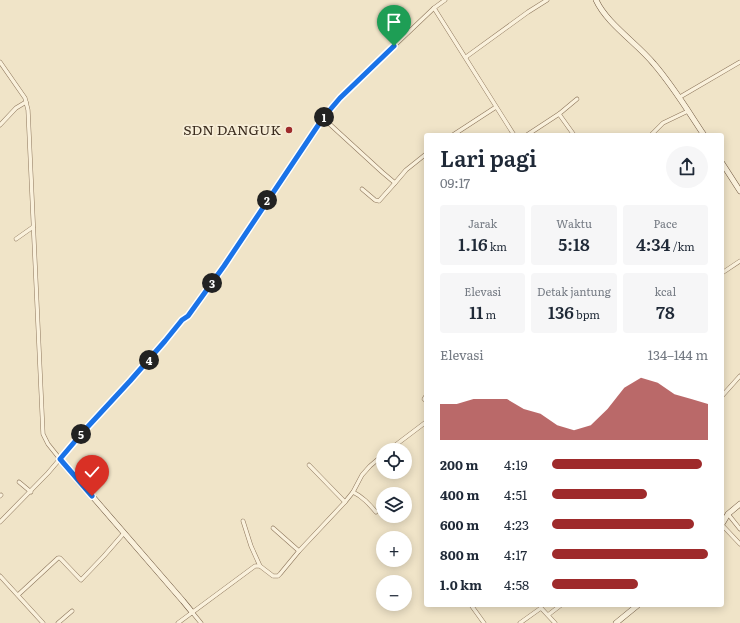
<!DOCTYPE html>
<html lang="id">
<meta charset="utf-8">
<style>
body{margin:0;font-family:Literata,serif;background:#f6f6f7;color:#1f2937;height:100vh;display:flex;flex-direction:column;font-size:15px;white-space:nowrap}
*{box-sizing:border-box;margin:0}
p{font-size:13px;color:#747a83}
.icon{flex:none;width:22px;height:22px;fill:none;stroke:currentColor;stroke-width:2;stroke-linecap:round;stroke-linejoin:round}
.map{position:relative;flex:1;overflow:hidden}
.sheet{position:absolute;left:424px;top:133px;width:300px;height:474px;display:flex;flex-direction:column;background:#fff;border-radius:4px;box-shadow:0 2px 10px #0003}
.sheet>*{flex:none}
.tools{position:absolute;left:376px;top:443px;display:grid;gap:8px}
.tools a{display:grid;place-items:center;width:36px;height:36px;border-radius:50%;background:#fff;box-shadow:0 2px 10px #0003;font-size:20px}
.pin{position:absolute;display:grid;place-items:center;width:34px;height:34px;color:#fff;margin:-41px -17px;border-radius:50% 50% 50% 0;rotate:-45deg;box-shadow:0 0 4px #0007}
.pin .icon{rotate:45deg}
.km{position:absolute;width:20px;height:20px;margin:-10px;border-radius:50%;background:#222;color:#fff;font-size:11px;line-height:20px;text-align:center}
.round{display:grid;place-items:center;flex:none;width:42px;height:42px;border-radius:21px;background:#f6f6f7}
.headline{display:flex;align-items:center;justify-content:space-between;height:68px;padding:0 16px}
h1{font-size:22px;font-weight:600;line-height:30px}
.figures{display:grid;grid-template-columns:repeat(3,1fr);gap:6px;height:68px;padding:4px 16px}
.figures div{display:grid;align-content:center;border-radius:4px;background:#f6f6f7;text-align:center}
.figures b{font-size:17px;font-weight:600}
.figures small{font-size:11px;font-weight:400}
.figures p{font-size:11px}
.chart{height:112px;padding:8px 16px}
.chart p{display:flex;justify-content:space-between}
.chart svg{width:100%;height:72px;margin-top:4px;fill:#9e2a2b;opacity:.7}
ul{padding:0 16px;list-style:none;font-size:13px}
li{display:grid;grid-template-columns:64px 48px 1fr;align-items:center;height:30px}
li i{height:10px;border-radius:5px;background:#9e2a2b}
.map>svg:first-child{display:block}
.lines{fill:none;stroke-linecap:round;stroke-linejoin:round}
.street-casing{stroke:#8d765c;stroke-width:4.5}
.secondary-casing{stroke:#6f573f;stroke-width:6}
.street{stroke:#faf1dc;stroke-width:3.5}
.secondary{stroke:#faf1dc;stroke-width:5}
.route-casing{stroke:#fff;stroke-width:8}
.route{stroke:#1a73e8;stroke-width:5}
.poi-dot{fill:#9e2a2b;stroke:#f7eed8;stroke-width:1.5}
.labels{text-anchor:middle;stroke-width:3.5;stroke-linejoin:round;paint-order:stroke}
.poi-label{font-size:14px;fill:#3d2e20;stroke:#f7eed8;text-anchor:end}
</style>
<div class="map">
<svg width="740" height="623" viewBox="0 0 740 623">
<rect width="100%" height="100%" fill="#f0e4c8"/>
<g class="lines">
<defs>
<g id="street">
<polyline points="434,8 514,135"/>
<polyline points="466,57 528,12 547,0"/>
<polyline points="0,62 25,98 28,110 43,434 48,444 60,459"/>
<polyline points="680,97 740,62"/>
<polyline points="559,114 574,135"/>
<polyline points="323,118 382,172 395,183 406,170 426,154"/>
<polyline points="0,125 16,108 26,102"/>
<polyline points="453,135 496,107"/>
<polyline points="527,135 559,114 577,99"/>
<polyline points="651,135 663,123 688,111"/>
<polyline points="362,189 375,200 379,201 395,183"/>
<polyline points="16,239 33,227"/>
<polyline points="722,273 740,261"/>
<polyline points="426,396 424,399 426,401"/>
<polyline points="722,396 740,376"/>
<polyline points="389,450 426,422"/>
<polyline points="309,465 345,502"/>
<polyline points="19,482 31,492"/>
<path d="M353,492C363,497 369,504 376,512"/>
<polyline points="0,496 1,495"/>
<polyline points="728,514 740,529"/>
<polyline points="243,521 251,546 260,566"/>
<polyline points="0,522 48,473 82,433 130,381 165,341 182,320 188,316 224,266 323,118 354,84 434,8 445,0"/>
<polyline points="722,525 740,544"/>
<polyline points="273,528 299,551"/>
<polyline points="0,576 43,623"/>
<polyline points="18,595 58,558 60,558 81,580 104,556 124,533"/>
<polyline points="471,605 484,623"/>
<polyline points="192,612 201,623"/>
<polyline points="548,615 561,605"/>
<polyline points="58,623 72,611"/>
<polyline points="178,623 255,566 260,566 273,576 278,576 280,574 299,551 345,502 353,492 362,475 370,466 383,455"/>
<polyline points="520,623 541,608 555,623"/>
</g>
<g id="secondary">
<path d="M596,0C607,24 637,43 654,64C673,86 688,111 704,135"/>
<polyline points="722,163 740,191"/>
<polyline points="60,459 183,601 192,612"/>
<polyline points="722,524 728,514 740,504"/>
<polyline points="616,623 638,605"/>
</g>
</defs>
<use href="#street" class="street-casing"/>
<use href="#secondary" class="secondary-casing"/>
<use href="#street" class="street"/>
<use href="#secondary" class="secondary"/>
</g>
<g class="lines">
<defs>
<polyline id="route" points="92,496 60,459 82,433 130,381 165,341 182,320 188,316 224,266 323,118 340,98 394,46"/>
</defs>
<use href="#route" class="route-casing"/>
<use href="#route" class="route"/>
</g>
<circle class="poi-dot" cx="289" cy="130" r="4"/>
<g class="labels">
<g class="poi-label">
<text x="281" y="135">SDN DANGUK</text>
</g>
</g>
</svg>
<div class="tools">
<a><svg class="icon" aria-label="locate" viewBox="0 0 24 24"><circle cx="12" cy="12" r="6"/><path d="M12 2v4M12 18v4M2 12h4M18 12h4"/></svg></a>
<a><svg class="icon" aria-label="layers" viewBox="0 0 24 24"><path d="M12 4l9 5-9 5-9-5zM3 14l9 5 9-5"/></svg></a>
<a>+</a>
<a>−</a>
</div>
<div class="pin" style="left:394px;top:46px;background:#1e9e55"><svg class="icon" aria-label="arrive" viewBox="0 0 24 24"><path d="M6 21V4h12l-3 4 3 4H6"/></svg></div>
<div class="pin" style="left:92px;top:496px;background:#d93025"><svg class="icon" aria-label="check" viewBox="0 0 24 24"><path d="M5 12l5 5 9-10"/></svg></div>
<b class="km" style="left:324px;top:117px">1</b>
<b class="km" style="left:267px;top:200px">2</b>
<b class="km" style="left:212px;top:283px">3</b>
<b class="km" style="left:149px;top:360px">4</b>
<b class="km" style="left:81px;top:434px">5</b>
<section class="sheet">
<div class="headline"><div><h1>Lari pagi</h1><p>09:17</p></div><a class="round"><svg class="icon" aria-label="share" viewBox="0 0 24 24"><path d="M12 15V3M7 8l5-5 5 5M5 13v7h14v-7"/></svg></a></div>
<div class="figures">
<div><p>Jarak</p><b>1.16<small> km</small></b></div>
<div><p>Waktu</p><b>5:18</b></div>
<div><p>Pace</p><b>4:34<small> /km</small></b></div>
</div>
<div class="figures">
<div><p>Elevasi</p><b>11<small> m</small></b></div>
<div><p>Detak jantung</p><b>136<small> bpm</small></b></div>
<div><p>kcal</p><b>78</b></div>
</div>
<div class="chart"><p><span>Elevasi</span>134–144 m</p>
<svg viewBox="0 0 160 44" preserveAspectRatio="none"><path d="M0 44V22L10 22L20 19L30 19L40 19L50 25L60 28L70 35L80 38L90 35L100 25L110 12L120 6L130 9L140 16L150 19L160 22V44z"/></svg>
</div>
<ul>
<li><b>200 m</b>4:19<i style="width:96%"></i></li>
<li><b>400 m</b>4:51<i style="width:61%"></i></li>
<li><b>600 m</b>4:23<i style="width:91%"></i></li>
<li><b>800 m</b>4:17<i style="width:100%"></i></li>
<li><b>1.0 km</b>4:58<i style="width:55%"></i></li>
</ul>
</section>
</div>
